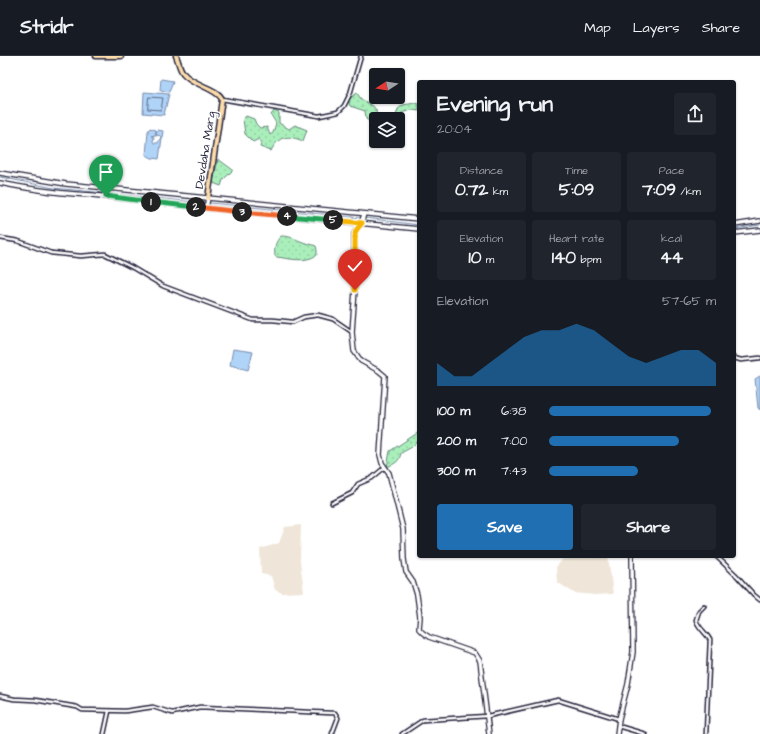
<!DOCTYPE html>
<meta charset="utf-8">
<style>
body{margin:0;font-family:"Architects Daughter",sans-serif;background:#20242c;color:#f1f3f6;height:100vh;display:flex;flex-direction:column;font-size:15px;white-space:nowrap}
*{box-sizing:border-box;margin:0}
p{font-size:13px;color:#9ea1a6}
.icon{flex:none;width:22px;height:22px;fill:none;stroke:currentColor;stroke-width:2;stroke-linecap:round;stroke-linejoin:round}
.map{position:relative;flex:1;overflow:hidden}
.sheet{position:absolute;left:417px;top:24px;width:319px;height:478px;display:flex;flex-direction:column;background:#171b24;border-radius:4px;box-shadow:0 1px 3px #0004}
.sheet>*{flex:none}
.needle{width:26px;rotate:258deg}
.buttons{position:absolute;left:369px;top:12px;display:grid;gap:8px}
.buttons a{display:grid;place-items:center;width:36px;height:36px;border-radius:4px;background:#171b24;box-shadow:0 1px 3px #0004;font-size:20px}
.pin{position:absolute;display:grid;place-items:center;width:34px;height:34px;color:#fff;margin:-41px -17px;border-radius:50% 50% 50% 0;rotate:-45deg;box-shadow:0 0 4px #0007}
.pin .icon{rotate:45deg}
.km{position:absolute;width:20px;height:20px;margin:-10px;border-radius:50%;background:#222;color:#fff;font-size:11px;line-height:20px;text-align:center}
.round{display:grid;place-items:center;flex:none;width:42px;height:42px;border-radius:4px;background:#20242c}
.summary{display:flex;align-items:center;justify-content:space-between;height:68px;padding:0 20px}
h1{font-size:22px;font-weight:800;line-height:30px}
.stats{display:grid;grid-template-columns:repeat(3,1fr);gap:6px;height:68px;padding:4px 20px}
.stats div{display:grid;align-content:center;border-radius:4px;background:#20242c;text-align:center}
.stats b{font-size:17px;font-weight:800}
.stats small{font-size:11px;font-weight:400}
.stats p{font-size:11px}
.chart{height:112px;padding:8px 20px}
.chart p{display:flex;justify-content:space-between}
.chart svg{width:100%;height:72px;margin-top:4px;fill:#1f6fb2;opacity:.7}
.button{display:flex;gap:8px;margin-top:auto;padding:8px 20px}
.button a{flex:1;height:46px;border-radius:4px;background:#1f6fb2;color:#fff;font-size:16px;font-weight:800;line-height:46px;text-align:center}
.button a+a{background:#20242c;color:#f1f3f6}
ul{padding:0 20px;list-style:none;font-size:13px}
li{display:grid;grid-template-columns:64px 48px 1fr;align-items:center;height:30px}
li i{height:10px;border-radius:5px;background:#1f6fb2}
header{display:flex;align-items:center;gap:24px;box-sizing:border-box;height:56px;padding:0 20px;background:#171b24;border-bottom:1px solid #363941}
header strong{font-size:19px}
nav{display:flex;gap:22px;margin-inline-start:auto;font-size:14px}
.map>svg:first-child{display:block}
.built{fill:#efe6d9}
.grass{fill:url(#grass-dots);stroke:#66887b}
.water{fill:#b0d3f8;stroke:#778cac}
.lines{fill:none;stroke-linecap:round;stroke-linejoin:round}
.shore{stroke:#5b6987;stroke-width:1}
.stream{stroke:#778cac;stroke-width:1}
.street-casing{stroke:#22223b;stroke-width:5.5}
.secondary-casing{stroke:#22223b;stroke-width:6}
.primary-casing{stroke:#22223b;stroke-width:7}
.street{stroke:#fff;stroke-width:2.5}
.secondary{stroke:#fff;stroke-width:3.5}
.primary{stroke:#fcdcac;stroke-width:4}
.split-1-casing{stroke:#fff;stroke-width:8}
.split-2-casing{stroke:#fff;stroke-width:8}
.split-3-casing{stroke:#fff;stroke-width:8}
.split-4-casing{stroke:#fff;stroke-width:8}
.split-5-casing{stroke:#fff;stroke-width:8}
.split-6-casing{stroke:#fff;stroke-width:8}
.split-7-casing{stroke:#fff;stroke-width:8}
.split-1{stroke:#22a559;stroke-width:5}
.split-2{stroke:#22a559;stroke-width:5}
.split-3{stroke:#f0652b;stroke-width:5}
.split-4{stroke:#f0652b;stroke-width:5}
.split-5{stroke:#22a559;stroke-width:5}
.split-6{stroke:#f5b400;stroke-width:5}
.split-7{stroke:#f5b400;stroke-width:5}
.labels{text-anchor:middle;stroke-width:3;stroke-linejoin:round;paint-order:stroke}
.street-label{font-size:12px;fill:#22223b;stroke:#fff}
</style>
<header>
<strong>Stridr</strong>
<nav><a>Map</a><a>Layers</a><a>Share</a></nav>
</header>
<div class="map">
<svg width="760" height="678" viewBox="0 0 760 678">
<defs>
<pattern id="grass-dots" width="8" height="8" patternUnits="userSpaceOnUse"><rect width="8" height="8" fill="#aaefbb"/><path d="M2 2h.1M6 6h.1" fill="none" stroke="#92cda2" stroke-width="1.8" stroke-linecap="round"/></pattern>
</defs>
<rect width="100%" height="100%" fill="#fff"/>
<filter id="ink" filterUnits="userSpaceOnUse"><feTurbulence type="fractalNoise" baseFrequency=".025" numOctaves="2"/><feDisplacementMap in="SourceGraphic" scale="8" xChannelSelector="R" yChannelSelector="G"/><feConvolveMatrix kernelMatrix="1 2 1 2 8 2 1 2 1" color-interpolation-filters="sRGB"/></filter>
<g filter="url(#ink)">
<g class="built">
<polygon points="301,469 300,505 304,536 282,537 275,534 271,520 261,518 260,493 279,487 285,471"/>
<polygon points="608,500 613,538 595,539 574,537 557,526 556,511 563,503"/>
</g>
<g class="grass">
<polygon points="357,37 361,43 373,50 376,54 377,63 376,63 376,70 366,63 365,55 350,50 348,44"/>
<polygon points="415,47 419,48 419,55 412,54 401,57 401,64 398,69 398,63 395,63 398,53 403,49"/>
<path d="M274,55L279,57V67L289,73L295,69L307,74L303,85C288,79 279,79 271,95L260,91L261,87L259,83L253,86L245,78L243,63L246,60L254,63L256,68L260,72L267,71L270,79L273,77L276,67L271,59Z"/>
<polygon points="218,103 233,114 223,124 221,130 213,127"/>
<path d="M281,180C290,180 295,183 303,186C307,188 312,188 316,190L317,194V199C305,207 291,203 277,201L275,200C274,192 275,186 281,180Z"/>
<path d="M419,376V384L412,391L401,397C399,406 396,407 387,411L390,395Z"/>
</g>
<g class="water">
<polygon points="161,23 173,25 169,36 160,34"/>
<polygon points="144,36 169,38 164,59 143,57"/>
<polygon points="150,72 156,74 155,79 151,80 154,81 153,85 154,87 158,87 161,81 159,79 156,80 157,74 163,75 159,103 152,102 146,99 148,75"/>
<polygon points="233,293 253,296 248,314 230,309"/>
<polygon points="760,320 760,354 758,352 755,323"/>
</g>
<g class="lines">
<polygon class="shore" points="149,41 163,42 161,54 148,53"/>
<g class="stream">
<polyline points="0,121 54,132 205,147"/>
<path d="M210,147C260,152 311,157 361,162"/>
<polyline points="365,162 419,169"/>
<polyline points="734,173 760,169"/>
</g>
<defs>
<g id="street">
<polyline points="222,43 319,60 338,56 344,50 350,38 361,0"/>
<polyline points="0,182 18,185 51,197 81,200 105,198 133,212 163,230 253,264 273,264 293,266 304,261 318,259 333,263 352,276"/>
<polyline points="734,302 741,304 760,302"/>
<polyline points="332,447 352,437 358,428 372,422 384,412"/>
<polyline points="716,500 737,520 754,539 760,544"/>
<path d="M704,550L699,555L696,564C699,573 706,576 710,584L706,678"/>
<polyline points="0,640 14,643 35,644 77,651 82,654 125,655 153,651 172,657 200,651 331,657 335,657 338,662 332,678"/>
<polyline points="618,670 645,678"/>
<polyline points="104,678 109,655"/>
<polyline points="402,678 423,664 488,660 558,644 619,663"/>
</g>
<g id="secondary">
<polyline points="0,117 66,128 419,163"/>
<path d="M0,127C30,133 61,138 92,139L206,152L419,173"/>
<polyline points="206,152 208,142"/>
<polyline points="364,158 361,168 357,172 354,178 355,234 352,276 354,295 361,305 379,315 385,320 380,399 382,407 389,417 403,473 404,503 406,516 413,526 417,539 420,561 419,573 423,577 429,581 475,597 480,605 489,678"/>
<polyline points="734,169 760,165"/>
<polyline points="734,177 760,174"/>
<polyline points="617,678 619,663 628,628 633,596 632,500"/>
</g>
<g id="primary">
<polyline points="96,0 121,0"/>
<path d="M176,0C179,6 179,12 183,17C192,29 217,32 222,43L208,142"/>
</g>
</defs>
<use href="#street" class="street-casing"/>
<use href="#secondary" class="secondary-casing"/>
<use href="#primary" class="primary-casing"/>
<use href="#street" class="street"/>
<use href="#secondary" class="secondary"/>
<use href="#primary" class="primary"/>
</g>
</g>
<g class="lines" filter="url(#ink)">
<defs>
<polyline id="split-1" points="106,140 151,146"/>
<polyline id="split-2" points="151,146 196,151"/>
<polyline id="split-3" points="196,151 242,156"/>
<polyline id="split-4" points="242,156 287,160"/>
<polyline id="split-5" points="287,160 333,164"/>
<path id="split-6" d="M333,164L362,167C358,172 354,175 355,181"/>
<polyline id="split-7" points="355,181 355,234"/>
</defs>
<use href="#split-1" class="split-1-casing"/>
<use href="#split-2" class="split-2-casing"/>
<use href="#split-3" class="split-3-casing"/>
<use href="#split-4" class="split-4-casing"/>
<use href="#split-5" class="split-5-casing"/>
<use href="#split-6" class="split-6-casing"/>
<use href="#split-7" class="split-7-casing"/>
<use href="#split-1" class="split-1"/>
<use href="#split-2" class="split-2"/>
<use href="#split-3" class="split-3"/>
<use href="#split-4" class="split-4"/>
<use href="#split-5" class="split-5"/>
<use href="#split-6" class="split-6"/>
<use href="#split-7" class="split-7"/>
</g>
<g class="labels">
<g class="street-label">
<text transform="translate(205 94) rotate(-81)" y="4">Devdaha Marg</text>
</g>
</g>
</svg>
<div class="buttons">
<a><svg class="needle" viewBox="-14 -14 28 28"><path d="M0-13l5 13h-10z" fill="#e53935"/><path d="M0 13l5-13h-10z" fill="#9ea1a6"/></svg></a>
<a><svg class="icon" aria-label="layers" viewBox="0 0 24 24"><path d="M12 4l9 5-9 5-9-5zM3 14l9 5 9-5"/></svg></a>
</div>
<div class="pin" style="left:106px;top:140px;background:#1e9e55"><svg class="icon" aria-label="arrive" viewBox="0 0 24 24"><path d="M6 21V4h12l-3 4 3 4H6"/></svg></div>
<div class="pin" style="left:355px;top:234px;background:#d93025"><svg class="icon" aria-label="check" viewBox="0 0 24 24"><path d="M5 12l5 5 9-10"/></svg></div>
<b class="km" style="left:151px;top:146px">1</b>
<b class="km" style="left:196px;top:151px">2</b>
<b class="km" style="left:242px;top:156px">3</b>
<b class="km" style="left:287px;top:160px">4</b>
<b class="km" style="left:333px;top:164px">5</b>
<section class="sheet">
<div class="summary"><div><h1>Evening run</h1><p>20:04</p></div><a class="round"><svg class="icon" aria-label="share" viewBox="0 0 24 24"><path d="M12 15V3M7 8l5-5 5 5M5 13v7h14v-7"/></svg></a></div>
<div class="stats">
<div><p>Distance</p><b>0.72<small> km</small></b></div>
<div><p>Time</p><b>5:09</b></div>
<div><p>Pace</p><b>7:09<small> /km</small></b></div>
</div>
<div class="stats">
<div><p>Elevation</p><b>10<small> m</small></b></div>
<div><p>Heart rate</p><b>140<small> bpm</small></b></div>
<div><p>kcal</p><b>44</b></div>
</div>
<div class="chart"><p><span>Elevation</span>57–65 m</p>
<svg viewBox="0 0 160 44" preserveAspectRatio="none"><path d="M0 44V30L10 38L20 38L30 30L40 22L50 14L60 10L70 10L80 6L90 10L100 18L110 26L120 30L130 26L140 22L150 22L160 30V44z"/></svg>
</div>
<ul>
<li><b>100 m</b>6:38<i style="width:97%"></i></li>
<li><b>200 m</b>7:00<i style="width:78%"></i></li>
<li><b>300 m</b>7:43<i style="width:53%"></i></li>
</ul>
<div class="button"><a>Save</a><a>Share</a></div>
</section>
</div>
